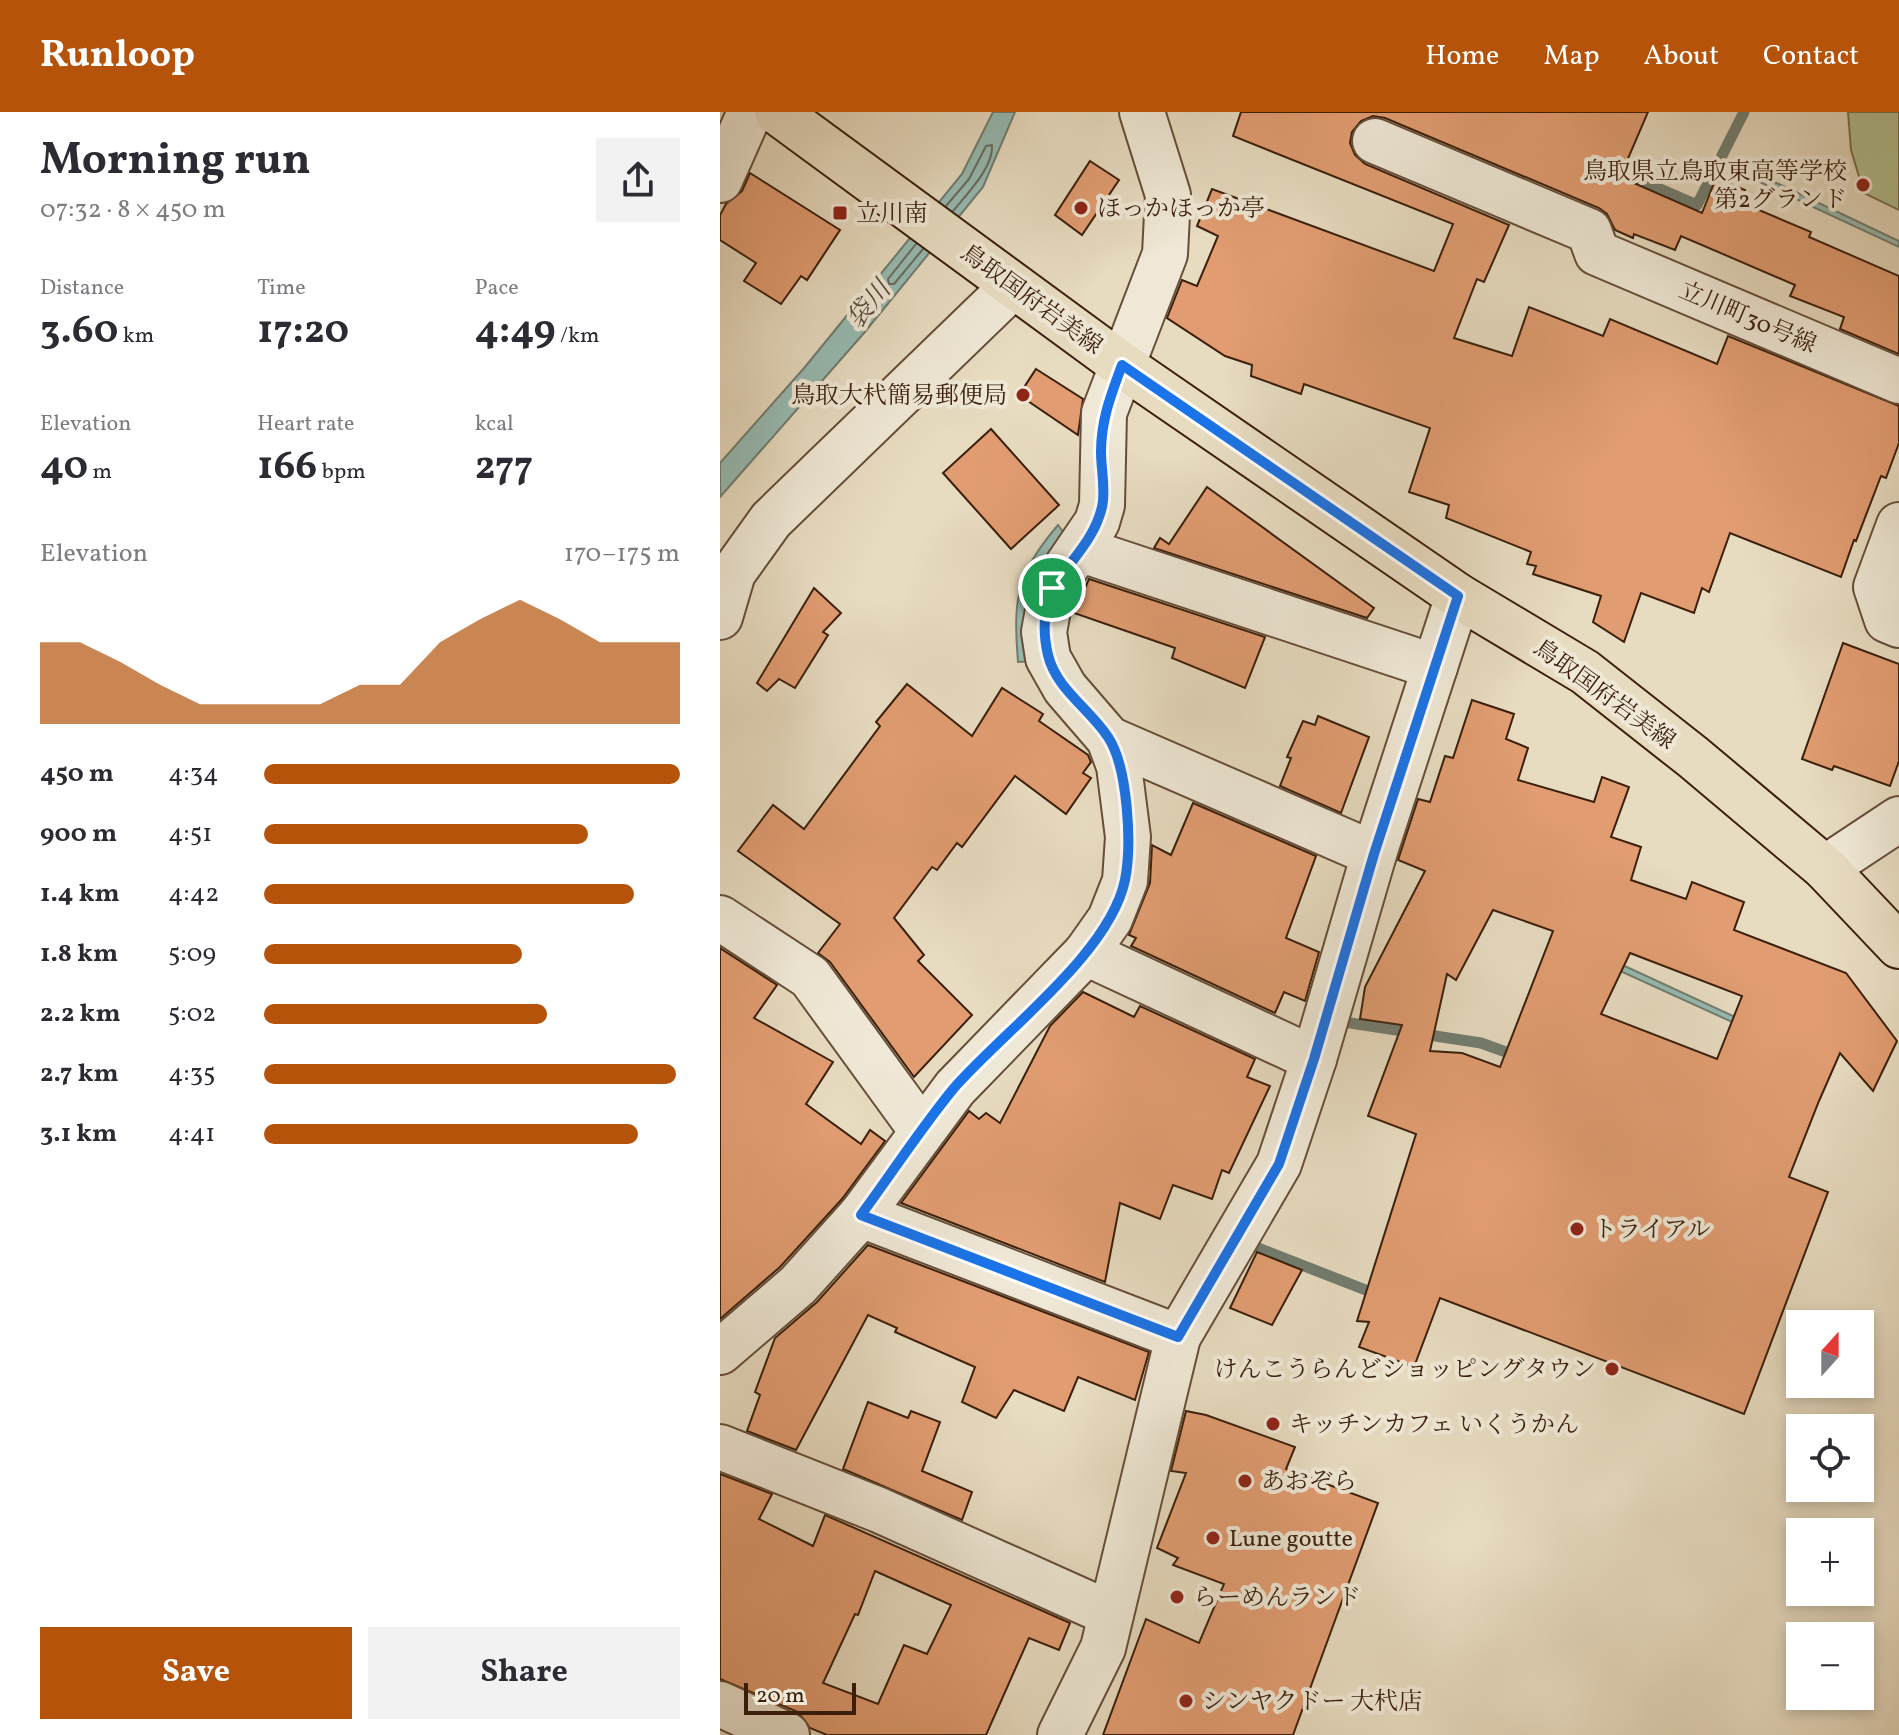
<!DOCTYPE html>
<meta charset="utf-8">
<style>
body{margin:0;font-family:Vollkorn,"Noto Serif JP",serif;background:#f2f2f3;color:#2b2b33;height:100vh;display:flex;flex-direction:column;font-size:30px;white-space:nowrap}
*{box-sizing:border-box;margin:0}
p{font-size:26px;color:#7c7c81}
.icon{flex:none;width:44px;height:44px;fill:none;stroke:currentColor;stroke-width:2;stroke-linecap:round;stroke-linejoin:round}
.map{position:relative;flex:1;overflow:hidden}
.drawer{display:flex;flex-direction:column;background:#fff;width:720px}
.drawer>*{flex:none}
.needle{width:52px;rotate:21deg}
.tools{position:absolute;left:1066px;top:1198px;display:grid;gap:16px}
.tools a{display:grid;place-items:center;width:88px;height:88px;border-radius:0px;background:#fff;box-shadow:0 4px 12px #0003;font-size:40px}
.scale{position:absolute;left:24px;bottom:20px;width:112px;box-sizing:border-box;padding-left:8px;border:4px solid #3b1f0b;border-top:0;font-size:22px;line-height:28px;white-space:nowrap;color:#3b1f0b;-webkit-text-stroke:6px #efe8d6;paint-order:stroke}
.pin{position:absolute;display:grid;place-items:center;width:68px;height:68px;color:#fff;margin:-34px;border:4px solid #fff;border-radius:50%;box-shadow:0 2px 8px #0007}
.round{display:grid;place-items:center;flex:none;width:84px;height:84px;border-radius:0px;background:#f2f2f3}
.summary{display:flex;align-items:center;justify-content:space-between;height:136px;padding:0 40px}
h1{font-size:44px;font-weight:700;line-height:60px}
.stats{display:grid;grid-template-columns:repeat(3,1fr);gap:12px;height:136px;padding:8px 40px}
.stats div{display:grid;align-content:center}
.stats b{font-size:40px;font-weight:700}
.stats small{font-size:22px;font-weight:400}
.stats p{font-size:22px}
.chart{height:224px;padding:16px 40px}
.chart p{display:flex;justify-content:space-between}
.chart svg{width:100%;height:144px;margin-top:8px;fill:#b45309;opacity:.7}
.cta{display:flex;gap:16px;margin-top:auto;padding:16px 40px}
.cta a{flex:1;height:92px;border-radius:0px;background:#b45309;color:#fff;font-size:32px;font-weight:700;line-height:92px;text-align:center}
.cta a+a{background:#f2f2f3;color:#2b2b33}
ul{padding:0 40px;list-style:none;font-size:26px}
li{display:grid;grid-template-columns:128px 96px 1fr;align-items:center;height:60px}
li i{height:20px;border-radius:10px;background:#b45309}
header{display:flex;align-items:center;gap:48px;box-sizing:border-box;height:112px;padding:0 40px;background:#b45309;color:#fff}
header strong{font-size:38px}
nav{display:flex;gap:44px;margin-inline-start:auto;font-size:28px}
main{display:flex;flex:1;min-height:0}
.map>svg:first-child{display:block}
.green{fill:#b4c093;stroke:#78704f;stroke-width:2}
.water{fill:#97bbb3;stroke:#727d70;stroke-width:2}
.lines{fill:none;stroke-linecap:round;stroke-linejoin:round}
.shore{stroke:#696d5f;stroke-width:2}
.stream{stroke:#727d70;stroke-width:11}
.building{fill:#e19c71;stroke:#3b1f0b;stroke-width:2;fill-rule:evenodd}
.minor-casing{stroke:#664e38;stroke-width:48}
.tertiary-casing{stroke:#664e38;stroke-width:48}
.primary-casing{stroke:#3b1f0b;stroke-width:48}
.minor{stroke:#efe8d6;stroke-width:44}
.tertiary{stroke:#efe8d6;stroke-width:44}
.primary{stroke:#e7dbc0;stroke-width:44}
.route-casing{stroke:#fff;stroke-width:16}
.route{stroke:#1a73e8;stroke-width:10}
.poi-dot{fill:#8f2418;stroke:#efe8d6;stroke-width:3}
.labels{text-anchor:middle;stroke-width:8;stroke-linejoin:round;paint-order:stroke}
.poi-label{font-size:24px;fill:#3b1f0b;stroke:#efe8d6;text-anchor:start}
.street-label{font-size:24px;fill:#3b1f0b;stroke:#efe8d6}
.water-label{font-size:26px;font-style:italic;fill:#574e3d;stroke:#efe8d6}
</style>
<header>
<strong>Runloop</strong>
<nav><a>Home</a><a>Map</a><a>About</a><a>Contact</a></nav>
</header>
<main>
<section class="drawer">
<div class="summary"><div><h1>Morning run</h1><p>07:32 · 8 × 450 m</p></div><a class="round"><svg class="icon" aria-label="share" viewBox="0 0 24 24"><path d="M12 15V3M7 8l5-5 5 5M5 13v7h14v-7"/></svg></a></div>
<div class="stats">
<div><p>Distance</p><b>3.60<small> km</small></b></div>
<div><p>Time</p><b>17:20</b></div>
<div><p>Pace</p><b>4:49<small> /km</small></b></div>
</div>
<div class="stats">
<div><p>Elevation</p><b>40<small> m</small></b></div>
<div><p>Heart rate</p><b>166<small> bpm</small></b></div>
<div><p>kcal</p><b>277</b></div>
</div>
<div class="chart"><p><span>Elevation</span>170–175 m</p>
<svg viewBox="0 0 160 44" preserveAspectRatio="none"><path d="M0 44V19L10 19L20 25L30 32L40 38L50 38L60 38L70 38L80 32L90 32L100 19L110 12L120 6L130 12L140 19L150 19L160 19V44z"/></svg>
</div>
<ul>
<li><b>450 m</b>4:34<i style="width:100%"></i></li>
<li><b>900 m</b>4:51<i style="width:78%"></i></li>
<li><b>1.4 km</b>4:42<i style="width:89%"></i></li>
<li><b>1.8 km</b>5:09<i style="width:62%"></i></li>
<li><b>2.2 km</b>5:02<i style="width:68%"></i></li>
<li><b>2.7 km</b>4:35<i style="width:99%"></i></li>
<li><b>3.1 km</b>4:41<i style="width:90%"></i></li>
</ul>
<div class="cta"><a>Save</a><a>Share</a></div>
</section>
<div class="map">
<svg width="1179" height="1623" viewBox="0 0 1179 1623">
<rect width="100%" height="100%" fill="#e7dbc0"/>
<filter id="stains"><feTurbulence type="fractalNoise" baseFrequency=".0025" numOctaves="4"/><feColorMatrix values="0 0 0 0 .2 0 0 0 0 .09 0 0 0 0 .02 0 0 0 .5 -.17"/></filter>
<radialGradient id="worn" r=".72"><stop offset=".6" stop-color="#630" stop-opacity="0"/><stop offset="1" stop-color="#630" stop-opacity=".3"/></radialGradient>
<polygon class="green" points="1128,0 1179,0 1179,98 1144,81 1131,38"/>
<g class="water">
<polygon points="273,0 295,0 263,75 144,221 0,385 0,351 85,255 242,62"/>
<polygon points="1004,46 1179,129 1179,135 1001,52"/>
<path d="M338,413L347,425L315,549L298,550C293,486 296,463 338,413Z"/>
<polygon points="833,821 1052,922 1078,940 830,827"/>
</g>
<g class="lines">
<g class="shore">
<path d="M226,94L249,67L266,34L272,33C274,55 246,83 233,99"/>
<polyline points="196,132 168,167 169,172 174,172 203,137"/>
</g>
<g class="stream">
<polyline points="890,55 977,93 1024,0"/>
<polyline points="624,910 761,931 797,944"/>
<polyline points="533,1134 661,1184"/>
</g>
</g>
<g class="building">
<polygon points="521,0 928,0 900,65 982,101 996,66 1025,78 1020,90 1091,120 1089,125 1179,164 1179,242 1120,217 1124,205 1070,184 1075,173 961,124 955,138 914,122 913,126 895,118 887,102 879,96 665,6 653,4 641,9 632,20 630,31 635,43 645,52 789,113 764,170 757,167 734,226 792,244 809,195 883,224 890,207 997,252 1008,224 1179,294 1179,331 1166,366 1161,364 1136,429 1134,428 1121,465 1010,421 989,480 982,476 974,501 921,481 904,530 873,510 881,484 813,462 816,454 807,452 811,440 726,406 729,393 689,380 710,316 584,272 581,282 531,264 532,253 505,244 447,206 462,168 477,174 498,124 477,114 492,77 714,159 733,112 513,24"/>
<polygon points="370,49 399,68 362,123 335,103"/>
<polygon points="30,61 120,118 87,168 81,164 61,192 24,169 36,151 0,128 0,103 6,92 22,79"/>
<polygon points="316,257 363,287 358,323 299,283"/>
<polygon points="271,317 339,393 291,437 223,361"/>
<polygon points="487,375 654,496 647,506 434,436 440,426 449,432"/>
<polygon points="369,467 545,525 525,576 452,546 455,536 354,501"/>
<polygon points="94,476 121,501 103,520 108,523 75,576 59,567 47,579 37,571"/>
<polygon points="1123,531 1179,552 1179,649 1170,674 1114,654 1112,658 1082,647"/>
<polygon points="187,572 252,624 282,576 323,602 319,609 368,643 371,650 363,661 371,666 346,702 295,664 242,735 237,731 217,758 212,755 174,806 204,843 198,849 252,903 194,965 110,850 98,841 120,812 18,739 53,693 84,717 160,614 156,610"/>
<path d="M752,588L794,602L786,627L808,636L798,668L874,690L882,665L909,675L891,725L921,735L911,768L966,787L972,770L1024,790L1014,818L1126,861L1177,929L1153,979L1120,941L1099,989L1069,1065L1108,1080L1024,1302L720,1186L694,1255L639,1235L649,1210L637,1209L696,1022L648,1004L682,913L640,907L645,875L705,759L678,748L698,687L710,690L725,644L733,646ZM773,798L833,819L780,955L742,941L710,939L727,862L736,868ZM910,841L1022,884L997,947L881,902Z"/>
<polygon points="598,604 649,625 621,701 560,674 571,646 567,645 583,609 595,613"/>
<polygon points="473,691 596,744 566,826 599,840 585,889 564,880 555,901 411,834 416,826 409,823 430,771 432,733 451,743"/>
<polygon points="0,836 57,873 34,906 113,950 86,992 141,1032 150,1018 165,1029 122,1087 60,1155 0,1207"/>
<polygon points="363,880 414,905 420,894 535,947 527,965 550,974 509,1061 502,1058 492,1087 453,1073 440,1107 400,1091 385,1170 181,1091 249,999 259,1007 266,1001 280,1011 330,914"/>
<polygon points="148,1133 429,1240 415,1288 358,1265 344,1299 294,1278 276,1306 242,1290 255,1255 175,1220 177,1216 148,1203 76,1338 27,1319 40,1283 35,1280 55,1226 97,1190"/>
<polygon points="537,1140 582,1158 552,1213 510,1196"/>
<polygon points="148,1290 188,1306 191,1299 220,1310 202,1359 252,1380 242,1408 123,1357"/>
<polygon points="466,1299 486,1303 575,1335 566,1357 658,1391 573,1623 383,1623 426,1507 479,1531 504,1472 453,1453 458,1446 437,1436 466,1361 451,1359"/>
<path d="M0,1362L52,1382L39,1407L93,1434L105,1403L350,1511L339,1538L309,1526L266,1623H107L90,1616L78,1600L0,1567ZM155,1459L231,1493L207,1542L184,1533L158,1592L103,1571L135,1502L138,1503Z"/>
</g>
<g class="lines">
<defs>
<g id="minor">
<polyline points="655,29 869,119 877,141 1179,269"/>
<polyline points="0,68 30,0"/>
<polyline points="1179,413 1156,475 1167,508 1179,513"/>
<polyline points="359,437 715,555"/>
<polyline points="389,627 654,742"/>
<polyline points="1105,756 1179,707"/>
<polyline points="0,806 90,865 202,1019"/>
<polyline points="366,841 594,947"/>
<polyline points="141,1103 458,1225"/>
<polyline points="0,1240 78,1173 141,1103 235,976 366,841 390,807 405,769 408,725 399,654 389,627 345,576 328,546 324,520 332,476 377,410 382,393 384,301 445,142 448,83 422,0"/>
<polyline points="0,1335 159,1398 391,1502"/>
<polyline points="0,1592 67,1623"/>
<polyline points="340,1623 383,1536 458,1225 559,1052 594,947 654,742 738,484"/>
</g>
<polyline id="tertiary" points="0,505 13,461 51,408 293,174"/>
<polyline id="primary" points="57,0 402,253 738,484 865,560 973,645 1105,756 1179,834"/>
</defs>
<use href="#minor" class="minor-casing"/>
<use href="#tertiary" class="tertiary-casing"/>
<use href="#primary" class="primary-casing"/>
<use href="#minor" class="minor"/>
<use href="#tertiary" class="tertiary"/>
<use href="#primary" class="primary"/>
</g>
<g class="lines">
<defs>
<path id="route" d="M402,253L738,484L654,742L594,947L559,1052L458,1225L141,1103C172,1061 201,1016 234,976C284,919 390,841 405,768C412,733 408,655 388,625C370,597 336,577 328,543C310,466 368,453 382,395C386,377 381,358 381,340C381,308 391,283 402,253Z"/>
</defs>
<use href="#route" class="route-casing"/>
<use href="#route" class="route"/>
</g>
<g class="poi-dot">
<circle cx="1143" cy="73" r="8"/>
<circle cx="361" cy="96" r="8"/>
<rect x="112" y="93" width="16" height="16" rx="4"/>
<circle cx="303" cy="283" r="8"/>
<circle cx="857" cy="1117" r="8"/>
<circle cx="892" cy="1257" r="8"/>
<circle cx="553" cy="1312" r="8"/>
<circle cx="525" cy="1369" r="8"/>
<circle cx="493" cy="1426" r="8"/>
<circle cx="457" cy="1485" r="8"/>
<circle cx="466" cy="1589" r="8"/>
</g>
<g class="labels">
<g class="poi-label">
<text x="1127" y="67" text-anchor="end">鳥取県立鳥取東高等学校<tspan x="1127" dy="28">第2グランド</tspan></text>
<text x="377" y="104">ほっかほっか亭</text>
<text x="136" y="109">立川南</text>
<text x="287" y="291" text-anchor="end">鳥取大杙簡易郵便局</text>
<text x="873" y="1125">トライアル</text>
<text x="876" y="1265" text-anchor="end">けんこうらんどショッピングタウン</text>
<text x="569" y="1320">キッチンカフェ いくうかん</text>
<text x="541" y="1377">あおぞら</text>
<text x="509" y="1434">Lune goutte</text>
<text x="473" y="1493">らーめんランド</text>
<text x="482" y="1597">シンヤクドー 大杙店</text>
</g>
<g class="street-label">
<text transform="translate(312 187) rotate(36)" y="8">鳥取国府岩美線</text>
<text transform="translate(1028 205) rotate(23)" y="8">立川町30号線</text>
<text transform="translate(885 582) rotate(36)" y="8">鳥取国府岩美線</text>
</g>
<g class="water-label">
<text transform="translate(148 192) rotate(-51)" y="9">袋川</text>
</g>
</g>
<rect width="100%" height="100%" filter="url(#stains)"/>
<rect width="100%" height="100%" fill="url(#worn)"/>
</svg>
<div class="tools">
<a><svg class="needle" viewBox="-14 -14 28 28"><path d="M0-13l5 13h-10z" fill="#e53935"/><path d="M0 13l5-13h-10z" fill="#7c7c81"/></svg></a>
<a><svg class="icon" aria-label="locate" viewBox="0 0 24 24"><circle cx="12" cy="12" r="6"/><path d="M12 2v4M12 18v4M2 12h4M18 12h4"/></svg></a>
<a>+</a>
<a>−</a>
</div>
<div class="scale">20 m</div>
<div class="pin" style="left:332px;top:476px;background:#1e9e55"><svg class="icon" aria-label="arrive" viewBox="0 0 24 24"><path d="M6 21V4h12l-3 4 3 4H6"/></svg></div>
</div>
</main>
